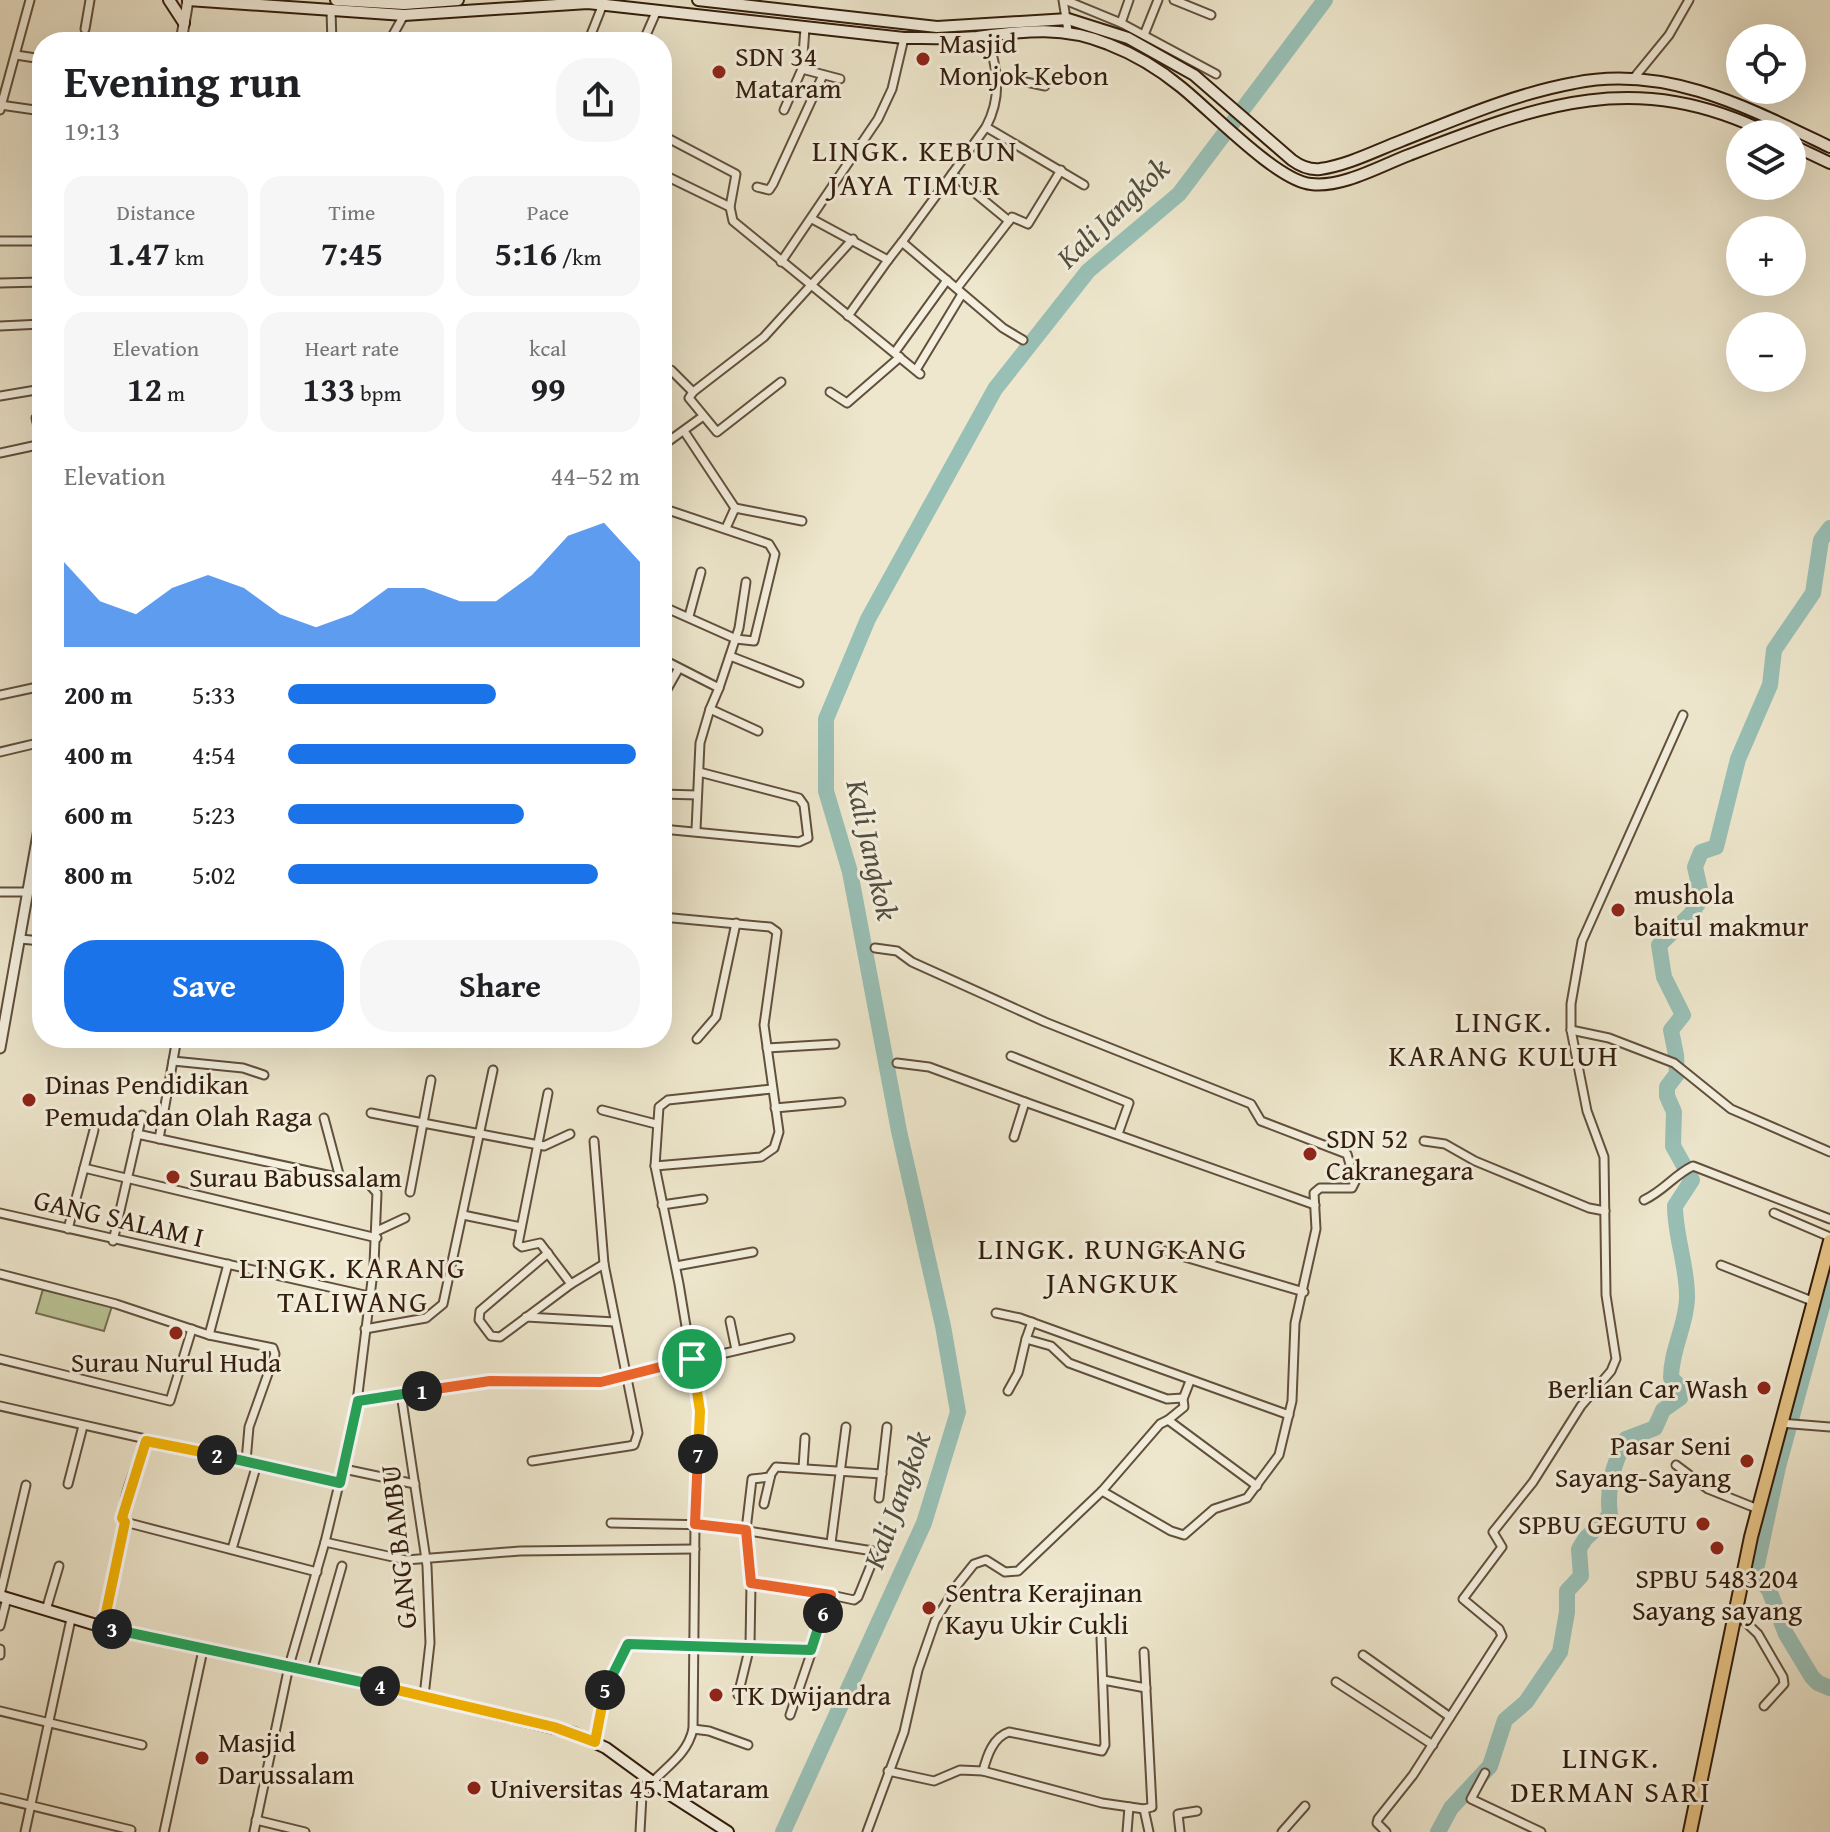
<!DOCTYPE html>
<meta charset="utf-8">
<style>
body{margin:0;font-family:"Gentium Book Plus",serif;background:#f6f6f6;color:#202124;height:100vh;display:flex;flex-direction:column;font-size:30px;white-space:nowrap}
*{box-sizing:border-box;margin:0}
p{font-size:26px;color:#757577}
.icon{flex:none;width:44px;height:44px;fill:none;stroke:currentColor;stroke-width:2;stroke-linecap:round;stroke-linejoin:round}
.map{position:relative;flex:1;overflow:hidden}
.side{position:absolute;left:32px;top:32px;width:640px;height:1016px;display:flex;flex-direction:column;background:#fff;border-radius:32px;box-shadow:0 8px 32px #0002}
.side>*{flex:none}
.buttons{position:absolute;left:1726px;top:24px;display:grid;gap:16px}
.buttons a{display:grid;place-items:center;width:80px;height:80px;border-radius:50%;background:#fff;box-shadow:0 8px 32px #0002;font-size:40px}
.pin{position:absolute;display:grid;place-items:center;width:68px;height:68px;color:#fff;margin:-34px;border:4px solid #fff;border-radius:50%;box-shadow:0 2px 8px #0007}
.km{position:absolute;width:40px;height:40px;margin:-20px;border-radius:50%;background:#222;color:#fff;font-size:22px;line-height:40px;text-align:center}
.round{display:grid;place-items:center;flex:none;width:84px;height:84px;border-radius:32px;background:#f6f6f6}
.head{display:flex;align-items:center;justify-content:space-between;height:136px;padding:0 32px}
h1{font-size:44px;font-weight:700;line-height:60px}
.metrics{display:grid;grid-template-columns:repeat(3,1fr);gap:12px;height:136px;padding:8px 32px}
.metrics div{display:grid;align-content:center;border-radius:20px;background:#f6f6f6;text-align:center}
.metrics b{font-size:34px;font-weight:700}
.metrics small{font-size:22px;font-weight:400}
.metrics p{font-size:22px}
.chart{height:224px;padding:16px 32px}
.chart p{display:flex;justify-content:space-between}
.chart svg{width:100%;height:144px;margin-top:8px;fill:#1a73e8;opacity:.7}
.cta{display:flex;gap:16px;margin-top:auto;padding:16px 32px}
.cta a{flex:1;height:92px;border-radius:32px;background:#1a73e8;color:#fff;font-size:32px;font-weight:700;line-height:92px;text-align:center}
.cta a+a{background:#f6f6f6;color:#202124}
ul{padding:0 32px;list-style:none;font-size:26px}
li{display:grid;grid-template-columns:128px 96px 1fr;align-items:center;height:60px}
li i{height:20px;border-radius:10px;background:#1a73e8}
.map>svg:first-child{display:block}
.green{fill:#bac597;stroke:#767152;stroke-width:2}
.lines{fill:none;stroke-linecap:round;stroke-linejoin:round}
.river{stroke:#99c0b6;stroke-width:16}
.minor-casing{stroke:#61503c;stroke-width:11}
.tertiary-casing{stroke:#61503c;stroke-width:13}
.secondary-casing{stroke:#321d0c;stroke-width:14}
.trunk-casing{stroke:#321d0c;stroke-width:16}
.minor{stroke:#f4efde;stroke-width:7}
.tertiary{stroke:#f4efde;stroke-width:9}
.secondary{stroke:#f4efde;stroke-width:10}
.trunk{stroke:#e7c486;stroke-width:12}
.split-1-casing{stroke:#fff;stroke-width:16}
.split-2-casing{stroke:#fff;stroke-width:16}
.split-3-casing{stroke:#fff;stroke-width:16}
.split-4-casing{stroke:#fff;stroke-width:16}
.split-5-casing{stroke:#fff;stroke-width:16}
.split-6-casing{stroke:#fff;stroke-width:16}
.split-7-casing{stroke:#fff;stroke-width:16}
.split-8-casing{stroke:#fff;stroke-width:16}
.split-1{stroke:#f0652b;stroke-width:10}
.split-2{stroke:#22a559;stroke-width:10}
.split-3{stroke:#f5b400;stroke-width:10}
.split-4{stroke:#22a559;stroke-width:10}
.split-5{stroke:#f5b400;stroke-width:10}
.split-6{stroke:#22a559;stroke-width:10}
.split-7{stroke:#f0652b;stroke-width:10}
.split-8{stroke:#f5b400;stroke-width:10}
.poi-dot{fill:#8f2418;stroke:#f4efde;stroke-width:3}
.labels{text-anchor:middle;stroke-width:6;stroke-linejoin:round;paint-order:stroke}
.poi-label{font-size:28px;fill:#321d0c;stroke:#f4efde;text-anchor:start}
.street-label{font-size:28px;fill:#321d0c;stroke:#f4efde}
.neighbourhood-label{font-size:30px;letter-spacing:2px;fill:#321d0c;stroke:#f4efde}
.water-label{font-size:30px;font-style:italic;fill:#514e3f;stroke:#f4efde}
</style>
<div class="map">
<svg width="1830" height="1832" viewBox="0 0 1830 1832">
<rect width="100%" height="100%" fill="#eee7cd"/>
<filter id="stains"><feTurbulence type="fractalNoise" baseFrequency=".0025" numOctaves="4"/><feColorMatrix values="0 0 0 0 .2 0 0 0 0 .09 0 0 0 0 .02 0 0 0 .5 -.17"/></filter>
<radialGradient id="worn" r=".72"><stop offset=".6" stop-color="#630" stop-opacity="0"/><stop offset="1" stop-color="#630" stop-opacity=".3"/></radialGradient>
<polygon class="green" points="43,1289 112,1306 104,1331 36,1313"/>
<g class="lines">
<g class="river">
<polyline points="1830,1277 1778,1467 1755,1574 1769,1590 1786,1634 1812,1677 1818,1683 1830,1688"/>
<polyline points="783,1832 924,1523 958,1412 943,1326 899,1131 850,872 826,791 826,719 868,619 995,389 1088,271 1179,194 1325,0"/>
<path d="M1438,1832L1451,1808L1490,1766L1505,1720L1526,1702L1560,1652L1567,1612V1591L1581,1576L1579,1549L1585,1539L1610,1515C1606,1487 1614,1463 1626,1439L1655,1428L1663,1410L1680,1398L1679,1386L1671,1378C1671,1350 1686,1326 1687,1299C1688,1268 1675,1237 1675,1206L1692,1180L1673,1146L1674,1112L1667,1096V1087L1677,1074L1676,1055L1671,1030L1683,1015L1664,977L1659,945L1690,915L1702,898L1695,867L1701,852L1716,847L1738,759L1770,685L1774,650L1813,593L1821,540L1830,528"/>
</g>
<defs>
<g id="minor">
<polyline points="1063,0 1068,31"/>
<polyline points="1065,0 1121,23 1129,0"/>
<polyline points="1174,0 1211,15"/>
<polyline points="331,11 332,42"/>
<polyline points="1121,23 1216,74"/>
<polyline points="85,29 90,0"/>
<path d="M987,35C997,68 1003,95 986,127L1084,185"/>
<polyline points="1144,35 1158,0"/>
<polyline points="389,42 404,15"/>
<polyline points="588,42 603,4"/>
<polyline points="643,42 657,10"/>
<polyline points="16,55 42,59"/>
<polyline points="802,69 840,79"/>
<polyline points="997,76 1045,86"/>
<polyline points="1633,79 1669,35 1689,0"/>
<polyline points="0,105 42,111"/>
<polyline points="0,110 30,0"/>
<polyline points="784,110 802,69 805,28"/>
<polyline points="986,127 952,174 1009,221"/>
<polyline points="662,135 736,174 730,207 733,221 920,374"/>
<polyline points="662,174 730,207"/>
<polyline points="757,187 769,190 773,184 823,75"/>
<polyline points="812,219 888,260 902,242 1003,328 1023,340"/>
<polyline points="0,241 42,241"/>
<polyline points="902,242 952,174"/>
<polyline points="781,262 878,119 892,89 904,38"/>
<polyline points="0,283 42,282"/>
<polyline points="957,288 1012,217 1028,224 1061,170"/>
<polyline points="848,316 888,260"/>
<polyline points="0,326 42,324"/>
<polyline points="895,352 947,280"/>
<polyline points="671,370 693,392"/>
<polyline points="916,370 962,294"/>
<polyline points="781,382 717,432 689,398 693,392 764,337 853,239"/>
<polyline points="830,392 847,403 900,357"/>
<polyline points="0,396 42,389"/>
<polyline points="36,418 42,444"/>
<polyline points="684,431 735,508"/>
<polyline points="662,446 702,417"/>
<polyline points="0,453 42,444"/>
<polyline points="662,508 769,544 775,554 754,641 736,639 662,606"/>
<polyline points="726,528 735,508 802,521"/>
<polyline points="689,616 701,572"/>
<polyline points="730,656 799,683"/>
<polyline points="662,659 719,688 739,628 746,582"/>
<polyline points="719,688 710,709 758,731"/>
<polyline points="0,695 42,686"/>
<polyline points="662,698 679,668"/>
<polyline points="0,752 42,742"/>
<polyline points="662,794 697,795"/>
<polyline points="662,829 799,842 808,838 804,805 799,798 699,772"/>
<polyline points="696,830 700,743 710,709"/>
<polyline points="0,892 28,892"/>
<polyline points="20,939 42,941"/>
<polyline points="1571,1030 1609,1038 1674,1063 1731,1109 1830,1152"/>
<polyline points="697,1039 716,1017 736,923"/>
<polyline points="767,1048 835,1044"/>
<polyline points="1011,1056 1129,1103 1118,1134"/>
<polyline points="173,1061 243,1068 264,1075"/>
<polyline points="897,1063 929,1067 1025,1102"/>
<polyline points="548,1093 518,1244 522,1247 540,1243 571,1284"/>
<polyline points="775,1108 841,1102"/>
<polyline points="602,1110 656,1124"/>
<polyline points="371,1113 423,1123 431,1080"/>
<polyline points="324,1118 340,1178"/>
<polyline points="137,1134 369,1184 377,1193 374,1264 355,1418 325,1542 289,1666 254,1832"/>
<polyline points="1014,1137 1025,1102 1315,1205"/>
<polyline points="159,1139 177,1038"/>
<polyline points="1424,1141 1445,1144 1475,1161 1589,1208 1605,1211"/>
<polyline points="655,1166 761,1157 774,1148 779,1132 764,1025 777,932 770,927 662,917"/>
<polyline points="84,1168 377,1238"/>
<polyline points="410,1192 423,1123 544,1146 570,1134"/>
<path d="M1644,1200C1665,1190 1674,1175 1693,1166L1830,1219"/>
<polyline points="662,1205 703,1199"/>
<polyline points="0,1213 369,1296"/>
<polyline points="1774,1213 1830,1237"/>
<polyline points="463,1215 521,1227"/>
<polyline points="68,1229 94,1130"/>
<polyline points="377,1231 405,1218"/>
<polyline points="113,1241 142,1115"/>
<polyline points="1161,1250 1304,1292"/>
<polyline points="548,1253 480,1311 479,1320 491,1336 500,1337 571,1284 604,1264"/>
<polyline points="1721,1265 1812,1301"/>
<polyline points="676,1266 753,1252"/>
<polyline points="0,1274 116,1304 209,1335 273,1348 275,1354 249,1427 246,1461"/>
<polyline points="996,1313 1020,1318 1289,1415"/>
<polyline points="526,1317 615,1322"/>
<polyline points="730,1321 736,1350"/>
<polyline points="1032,1322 1026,1339 1051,1346 1069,1363 1167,1399 1183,1398"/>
<polyline points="365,1329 426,1318 443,1304 493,1070"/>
<polyline points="209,1335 228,1264"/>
<polyline points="0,1359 170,1401 192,1329"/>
<polyline points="1008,1391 1018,1373 1026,1339"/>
<polyline points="401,1394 427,1566 430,1643 424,1696"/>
<polyline points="358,1401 490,1381 601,1382 790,1338"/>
<polyline points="0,1406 340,1483"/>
<polyline points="1168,1420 1184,1407 1183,1399 1190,1381"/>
<polyline points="1780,1423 1830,1427"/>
<polyline points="532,1461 629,1446 634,1445 638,1433 604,1264 594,1141"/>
<polyline points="1676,1465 1708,1489 1758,1509"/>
<polyline points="803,1468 805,1438"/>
<polyline points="344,1469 415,1484"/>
<polyline points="770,1477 752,1479 746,1530 751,1583 831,1595 790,1715"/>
<polyline points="68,1484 83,1426"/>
<polyline points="1102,1491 1160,1424 1168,1420 1257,1486"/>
<polyline points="879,1498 887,1427"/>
<polyline points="764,1504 771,1474 776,1467 882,1474"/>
<polyline points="125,1522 317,1572"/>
<polyline points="611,1523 711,1525 873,1551 873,1560 858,1597 854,1600 831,1595"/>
<polyline points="325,1542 406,1560 520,1551 695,1549"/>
<polyline points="831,1543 846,1427"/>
<polyline points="232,1549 257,1464"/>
<polyline points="0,1595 26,1485"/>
<polyline points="46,1610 59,1566"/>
<polyline points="1737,1614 1758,1634 1783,1677 1784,1684 1764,1706"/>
<polyline points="0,1626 7,1598"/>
<path d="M103,1627L125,1522C118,1504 139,1460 146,1441"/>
<polyline points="0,1649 0,1655"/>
<polyline points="1363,1655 1450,1717"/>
<polyline points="312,1671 342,1566"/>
<polyline points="1103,1680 1146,1688"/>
<polyline points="1336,1682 1433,1745"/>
<polyline points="738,1695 750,1646 751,1583"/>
<polyline points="0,1711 142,1745"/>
<polyline points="693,1729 709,1731 748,1745"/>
<polyline points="595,1742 605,1689 628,1644 811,1650"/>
<path d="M888,1771L934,1781L960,1770L983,1771C987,1756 993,1737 1009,1732L1102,1751L1105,1745L1101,1638"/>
<polyline points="983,1771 1102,1803 1144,1809 1149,1832"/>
<polyline points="1485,1773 1471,1799 1541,1832"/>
<polyline points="0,1798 131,1830"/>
<polyline points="1144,1809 1152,1807 1144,1652"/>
<polyline points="256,1820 305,1832"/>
<polyline points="25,1832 71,1619"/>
<polyline points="164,1832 203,1650"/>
<path d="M640,1832L642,1795C658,1770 686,1760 693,1729L695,1524L700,1411L679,1284L655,1166L659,1107L668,1100L772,1089"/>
<polyline points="867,1832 904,1732 918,1670 935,1621 958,1584 974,1564 986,1560 1005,1572 1018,1571 1102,1491 1171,1531 1184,1535 1214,1509 1247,1498 1279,1455 1292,1401 1295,1323 1316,1229 1314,1193 1320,1188 1352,1188 1355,1182 1347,1154 1261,1121 1251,1104 1045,1022 912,962 897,951 875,948"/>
<polyline points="1127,1832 1129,1807"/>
<polyline points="1180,1832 1178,1814 1197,1811"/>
<polyline points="1282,1832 1305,1806"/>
<polyline points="1386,1832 1377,1823 1378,1819 1413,1775 1502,1636 1499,1629 1463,1599 1502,1547 1493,1532 1533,1482 1581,1406 1611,1371 1616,1359 1606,1295 1604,1157 1587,1111 1571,1030 1571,1004 1582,941 1683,715"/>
</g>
<g id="tertiary">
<polyline points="181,42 188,0"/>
<polyline points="0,1048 42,812"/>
</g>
<g id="secondary">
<polyline points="169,0 184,23"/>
<path d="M188,0L404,15L588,3L904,38C928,38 953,39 977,37C1023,31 1063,25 1108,44C1134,54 1159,69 1181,87C1210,110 1277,181 1311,184C1342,188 1380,166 1409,155C1539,105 1635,67 1770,134"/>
<polyline points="336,0 404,4 458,0"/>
<path d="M698,0L937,27L1068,19L1128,38L1194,75L1292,160C1300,166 1309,170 1320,169C1348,165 1375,151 1401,141C1457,119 1514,94 1574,83C1666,64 1749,108 1830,147"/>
<polyline points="1792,145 1830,163"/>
<polyline points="0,1596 103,1627 424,1696 574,1733 606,1748 669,1794 728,1832"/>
</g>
<polyline id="trunk" points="1690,1832 1751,1537 1830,1241"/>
</defs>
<use href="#minor" class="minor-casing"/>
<use href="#tertiary" class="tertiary-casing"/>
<use href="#secondary" class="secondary-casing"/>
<use href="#trunk" class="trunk-casing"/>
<use href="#minor" class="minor"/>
<use href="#tertiary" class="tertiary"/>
<use href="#secondary" class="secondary"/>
<use href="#trunk" class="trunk"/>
</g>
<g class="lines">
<defs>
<polyline id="split-1" points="422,1391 490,1381 601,1382 692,1359"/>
<polyline id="split-2" points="217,1455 340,1483 358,1401 422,1391"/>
<polyline id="split-3" points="112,1629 103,1627 125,1522 122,1518 146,1441 217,1455"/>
<polyline id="split-4" points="112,1629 380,1686"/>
<polyline id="split-5" points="380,1686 554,1727 595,1742 605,1690"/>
<polyline id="split-6" points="605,1690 628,1644 811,1650 823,1613"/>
<polyline id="split-7" points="698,1454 695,1524 746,1530 751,1583 831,1595 823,1613"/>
<polyline id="split-8" points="692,1359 700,1411 698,1454"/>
</defs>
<use href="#split-1" class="split-1-casing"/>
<use href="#split-2" class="split-2-casing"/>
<use href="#split-3" class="split-3-casing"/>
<use href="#split-4" class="split-4-casing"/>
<use href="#split-5" class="split-5-casing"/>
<use href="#split-6" class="split-6-casing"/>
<use href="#split-7" class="split-7-casing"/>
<use href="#split-8" class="split-8-casing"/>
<use href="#split-1" class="split-1"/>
<use href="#split-2" class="split-2"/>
<use href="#split-3" class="split-3"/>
<use href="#split-4" class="split-4"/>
<use href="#split-5" class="split-5"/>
<use href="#split-6" class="split-6"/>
<use href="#split-7" class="split-7"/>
<use href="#split-8" class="split-8"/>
</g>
<g class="poi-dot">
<circle cx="923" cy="59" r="8"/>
<circle cx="719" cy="72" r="8"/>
<circle cx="1618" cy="910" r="8"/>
<circle cx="29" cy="1100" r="8"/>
<circle cx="1310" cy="1154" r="8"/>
<circle cx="173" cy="1177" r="8"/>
<circle cx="176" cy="1333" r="8"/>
<circle cx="1764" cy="1388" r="8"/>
<circle cx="1747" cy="1461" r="8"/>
<circle cx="1703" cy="1524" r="8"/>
<circle cx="1717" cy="1548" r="8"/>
<circle cx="929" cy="1608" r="8"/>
<circle cx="716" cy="1695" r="8"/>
<circle cx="202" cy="1758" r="8"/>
<circle cx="474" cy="1788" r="8"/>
</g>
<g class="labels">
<g class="poi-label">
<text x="939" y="53">Masjid<tspan x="939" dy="32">Monjok Kebon</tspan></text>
<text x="735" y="66">SDN 34<tspan x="735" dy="32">Mataram</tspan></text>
<text x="1634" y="904">mushola<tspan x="1634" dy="32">baitul makmur</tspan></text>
<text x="45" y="1094">Dinas Pendidikan<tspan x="45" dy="32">Pemuda dan Olah Raga</tspan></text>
<text x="1326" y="1148">SDN 52<tspan x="1326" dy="32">Cakranegara</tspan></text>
<text x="189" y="1187">Surau Babussalam</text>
<text x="176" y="1372" text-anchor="middle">Surau Nurul Huda</text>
<text x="1748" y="1398" text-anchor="end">Berlian Car Wash</text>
<text x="1731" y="1455" text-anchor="end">Pasar Seni<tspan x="1731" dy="32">Sayang-Sayang</tspan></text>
<text x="1687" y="1534" text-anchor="end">SPBU GEGUTU</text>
<text x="1717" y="1588" text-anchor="middle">SPBU 5483204<tspan x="1717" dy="32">Sayang sayang</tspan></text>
<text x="945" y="1602">Sentra Kerajinan<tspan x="945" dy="32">Kayu Ukir Cukli</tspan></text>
<text x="732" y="1705">TK Dwijandra</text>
<text x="218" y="1752">Masjid<tspan x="218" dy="32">Darussalam</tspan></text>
<text x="490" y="1798">Universitas 45 Mataram</text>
</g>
<g class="street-label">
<text transform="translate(119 1218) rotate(13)" y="10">GANG SALAM I</text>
<text transform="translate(398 1547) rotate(-96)" y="10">GANG BAMBU</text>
</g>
<g class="neighbourhood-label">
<text x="915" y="161">LINGK. KEBUN<tspan x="915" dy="34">JAYA TIMUR</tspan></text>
<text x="1504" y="1032">LINGK.<tspan x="1504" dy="34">KARANG KULUH</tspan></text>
<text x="1113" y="1259">LINGK. RUNGKANG<tspan x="1113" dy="34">JANGKUK</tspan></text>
<text x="353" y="1278">LINGK. KARANG<tspan x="353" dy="34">TALIWANG</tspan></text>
<text x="1611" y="1768">LINGK.<tspan x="1611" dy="34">DERMAN SARI</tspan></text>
</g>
<g class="water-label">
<text transform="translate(1113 213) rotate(-44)" y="10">Kali Jangkok</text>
<text transform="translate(872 850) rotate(77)" y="10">Kali Jangkok</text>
<text transform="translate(897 1500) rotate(-70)" y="10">Kali Jangkok</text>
</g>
</g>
<rect width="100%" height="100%" filter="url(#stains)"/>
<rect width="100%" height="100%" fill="url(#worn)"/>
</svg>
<div class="buttons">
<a><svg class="icon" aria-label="locate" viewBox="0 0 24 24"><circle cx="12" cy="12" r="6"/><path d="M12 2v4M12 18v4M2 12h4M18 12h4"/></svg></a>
<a><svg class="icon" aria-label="layers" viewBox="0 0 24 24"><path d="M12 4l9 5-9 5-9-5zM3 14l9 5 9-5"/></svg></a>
<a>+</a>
<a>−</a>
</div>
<div class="pin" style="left:692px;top:1359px;background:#1e9e55"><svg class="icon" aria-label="arrive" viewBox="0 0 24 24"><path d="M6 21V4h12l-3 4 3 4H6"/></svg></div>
<b class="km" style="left:422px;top:1391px">1</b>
<b class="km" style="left:217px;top:1455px">2</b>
<b class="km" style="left:112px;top:1629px">3</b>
<b class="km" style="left:380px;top:1686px">4</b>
<b class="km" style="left:605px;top:1690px">5</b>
<b class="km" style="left:823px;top:1613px">6</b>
<b class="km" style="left:698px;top:1454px">7</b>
<section class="side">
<div class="head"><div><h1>Evening run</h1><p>19:13</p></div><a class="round"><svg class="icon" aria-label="share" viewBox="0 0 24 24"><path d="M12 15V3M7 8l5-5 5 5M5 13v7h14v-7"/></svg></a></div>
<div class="metrics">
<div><p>Distance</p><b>1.47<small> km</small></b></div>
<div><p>Time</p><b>7:45</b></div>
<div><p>Pace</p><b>5:16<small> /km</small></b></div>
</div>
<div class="metrics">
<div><p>Elevation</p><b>12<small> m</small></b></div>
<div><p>Heart rate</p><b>133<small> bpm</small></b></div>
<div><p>kcal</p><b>99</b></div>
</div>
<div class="chart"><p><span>Elevation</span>44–52 m</p>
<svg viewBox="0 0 160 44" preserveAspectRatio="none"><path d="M0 44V18L10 30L20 34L30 26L40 22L50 26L60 34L70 38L80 34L90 26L100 26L110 30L120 30L130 22L140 10L150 6L160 18V44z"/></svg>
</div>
<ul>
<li><b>200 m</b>5:33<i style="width:59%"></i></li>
<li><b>400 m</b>4:54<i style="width:99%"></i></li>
<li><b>600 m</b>5:23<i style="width:67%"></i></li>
<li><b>800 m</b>5:02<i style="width:88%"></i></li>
</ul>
<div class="cta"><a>Save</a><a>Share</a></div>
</section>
</div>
